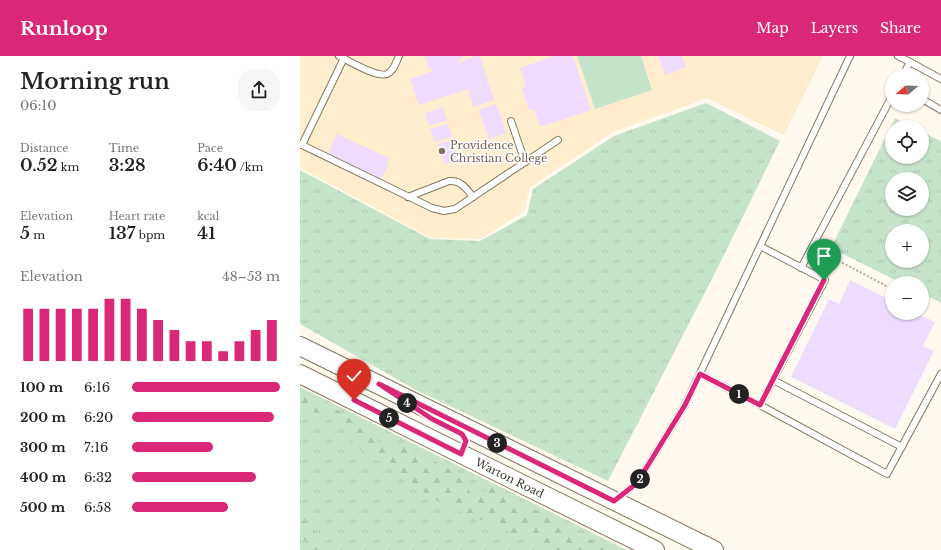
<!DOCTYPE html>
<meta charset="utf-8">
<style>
body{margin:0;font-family:"Libre Baskerville",serif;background:#f6f6f6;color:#222;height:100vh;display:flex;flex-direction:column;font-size:15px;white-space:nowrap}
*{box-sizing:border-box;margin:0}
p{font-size:13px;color:#767676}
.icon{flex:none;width:22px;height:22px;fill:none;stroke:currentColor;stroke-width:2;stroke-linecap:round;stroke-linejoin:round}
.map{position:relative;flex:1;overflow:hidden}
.drawer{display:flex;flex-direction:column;background:#fff;width:300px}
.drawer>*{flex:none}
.needle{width:26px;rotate:251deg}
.fabs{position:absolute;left:585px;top:12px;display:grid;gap:8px}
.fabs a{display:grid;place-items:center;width:44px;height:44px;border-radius:50%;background:#fff;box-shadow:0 1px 3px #0004;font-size:20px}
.pin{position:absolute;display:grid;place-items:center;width:34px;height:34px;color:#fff;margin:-41px -17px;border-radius:50% 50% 50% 0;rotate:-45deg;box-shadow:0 0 4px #0007}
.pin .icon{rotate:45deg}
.km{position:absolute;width:20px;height:20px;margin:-10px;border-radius:50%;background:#222;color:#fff;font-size:11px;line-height:20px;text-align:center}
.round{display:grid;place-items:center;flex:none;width:42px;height:42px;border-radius:16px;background:#f6f6f6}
.head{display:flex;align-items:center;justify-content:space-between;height:68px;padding:0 20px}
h1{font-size:22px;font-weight:600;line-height:30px}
.stats{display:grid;grid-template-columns:repeat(3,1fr);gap:6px;height:68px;padding:4px 20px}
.stats div{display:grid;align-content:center}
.stats b{font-size:17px;font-weight:600}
.stats small{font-size:11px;font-weight:400}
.stats p{font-size:11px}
.chart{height:112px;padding:8px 20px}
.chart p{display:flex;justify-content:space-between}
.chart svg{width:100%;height:72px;margin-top:4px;stroke:#db2777;stroke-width:6}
ul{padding:0 20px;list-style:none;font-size:13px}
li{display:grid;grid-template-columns:64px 48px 1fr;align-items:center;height:30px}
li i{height:10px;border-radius:5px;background:#db2777}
header{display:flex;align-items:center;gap:24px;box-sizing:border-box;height:56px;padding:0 20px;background:#db2777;color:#fff}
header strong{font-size:19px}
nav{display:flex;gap:22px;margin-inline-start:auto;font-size:14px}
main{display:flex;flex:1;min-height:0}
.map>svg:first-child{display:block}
.built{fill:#ffedce}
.grass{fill:url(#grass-tufts);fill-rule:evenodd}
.forest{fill:url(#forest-firs)}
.pitch{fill:#c6e4ca}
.building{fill:#eedbfe}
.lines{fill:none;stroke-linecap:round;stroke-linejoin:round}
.service-casing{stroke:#847762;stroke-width:8}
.primary-casing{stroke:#847762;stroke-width:20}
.path{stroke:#aea99f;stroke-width:2;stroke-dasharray:2 2;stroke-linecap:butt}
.service{stroke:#fff;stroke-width:6}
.primary{stroke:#fff;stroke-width:18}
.route-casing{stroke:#fff;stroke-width:8}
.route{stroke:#db2777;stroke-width:5}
.education-dot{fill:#8d6e63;stroke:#fff;stroke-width:1.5}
.labels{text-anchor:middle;stroke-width:3;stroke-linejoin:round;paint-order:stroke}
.education-label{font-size:11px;fill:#785e54;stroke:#fff;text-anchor:start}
.street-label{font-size:11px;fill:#3c372d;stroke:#fff}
</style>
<header>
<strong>Runloop</strong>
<nav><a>Map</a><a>Layers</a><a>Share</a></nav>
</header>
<main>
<section class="drawer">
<div class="head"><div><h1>Morning run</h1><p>06:10</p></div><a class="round"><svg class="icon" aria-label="share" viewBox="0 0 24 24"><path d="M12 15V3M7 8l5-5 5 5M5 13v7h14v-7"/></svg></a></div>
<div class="stats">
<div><p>Distance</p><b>0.52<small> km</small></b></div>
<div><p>Time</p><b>3:28</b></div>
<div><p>Pace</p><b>6:40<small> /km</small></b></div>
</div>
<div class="stats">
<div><p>Elevation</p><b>5<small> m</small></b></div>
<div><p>Heart rate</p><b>137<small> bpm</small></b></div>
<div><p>kcal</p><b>41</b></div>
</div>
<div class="chart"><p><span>Elevation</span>48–53 m</p>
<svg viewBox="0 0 160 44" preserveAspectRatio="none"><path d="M5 44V12M15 44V12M25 44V12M35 44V12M45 44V12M55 44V6M65 44V6M75 44V12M85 44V19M95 44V25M105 44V32M115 44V32M125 44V38M135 44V32M145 44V25M155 44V19"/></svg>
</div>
<ul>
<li><b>100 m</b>6:16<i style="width:100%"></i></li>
<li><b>200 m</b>6:20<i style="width:96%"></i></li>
<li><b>300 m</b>7:16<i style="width:55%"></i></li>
<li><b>400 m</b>6:32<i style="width:84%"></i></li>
<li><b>500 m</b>6:58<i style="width:65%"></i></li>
</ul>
</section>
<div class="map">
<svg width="641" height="494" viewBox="0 0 641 494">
<defs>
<pattern id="grass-tufts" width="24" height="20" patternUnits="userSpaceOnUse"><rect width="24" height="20" fill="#c6e4ca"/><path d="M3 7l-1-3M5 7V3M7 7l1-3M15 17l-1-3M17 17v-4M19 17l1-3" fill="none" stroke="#abc4ae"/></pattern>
<pattern id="forest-firs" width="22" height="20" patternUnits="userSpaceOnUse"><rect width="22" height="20" fill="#c6e4ca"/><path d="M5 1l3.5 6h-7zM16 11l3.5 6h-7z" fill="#abc4ae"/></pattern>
</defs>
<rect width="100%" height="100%" fill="#fff9ef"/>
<polygon class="built" points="0,0 523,0 484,79 407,42 313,76 229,132 225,155 181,183 131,182 0,112"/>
<g class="grass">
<polygon points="406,47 480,85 419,209 308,425 116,334 0,268 0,114 130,183 180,185 227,159 233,133 314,80"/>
<path d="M595,62L612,71H592V101H622V76L641,85V247L622,237V227H601L531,192ZM592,123H622V153H592ZM592,175H622V205H592Z"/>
<polygon points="0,331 327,494 0,494"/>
</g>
<g class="forest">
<polygon points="0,338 67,368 76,384 95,392 104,389 166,422 170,437 182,436 191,430 310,494 247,494 229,483 151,452 130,441 96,415 71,401 54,388 46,371 0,349"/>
<polygon points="0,457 20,483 33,494 14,494 0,479"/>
</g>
<polygon class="pitch" points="277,0 341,0 352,34 295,53"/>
<g class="building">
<polygon points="125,0 163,0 163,2 158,4 159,7 175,0 180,0 194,44 173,51 168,33 119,49 110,23 133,15 132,12 129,13"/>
<polygon points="254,0 273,0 291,54 240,71 234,53 229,54 222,32 226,31 220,12"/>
<polygon points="358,0 382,0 386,11 365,19"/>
<polygon points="196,48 206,77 189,83 179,54"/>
<polygon points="143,51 147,64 129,70 125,57"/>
<polygon points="148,68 152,81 135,86 130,73"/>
<polygon points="37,78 89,102 87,106 89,106 81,123 28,98"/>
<polygon points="152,84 158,103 145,108 138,88"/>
<polygon points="550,224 592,245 592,257 616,257 635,266 623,290 634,295 595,373 491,321 529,243 539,248"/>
</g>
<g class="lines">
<defs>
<g id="service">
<path d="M39,0C49,5 77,22 87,18C94,15 96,6 99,0"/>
<polyline points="598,0 610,6 603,19"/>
<polyline points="610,6 641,23"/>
<polyline points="622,43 641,54"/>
<polyline points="211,65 225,106"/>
<polyline points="0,88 132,152 144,155 155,153 258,84"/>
<polyline points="2,89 44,2"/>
<path d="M108,141L149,125C161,124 166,132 173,141"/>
<polyline points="501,212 592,40"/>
<polyline points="400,318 460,349 525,224 460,190"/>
<polyline points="473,324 602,391"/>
<polyline points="460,349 587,418 641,318"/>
<polyline points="316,444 337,427 385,349 550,0"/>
</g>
<g id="primary">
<polyline points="0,290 414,494"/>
<path id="s1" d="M0,318L355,494"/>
</g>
</defs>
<use href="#service" class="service-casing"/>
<use href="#primary" class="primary-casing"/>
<polyline class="path" points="526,215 539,205 592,233"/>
<use href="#service" class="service"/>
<use href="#primary" class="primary"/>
</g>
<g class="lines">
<defs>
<polyline id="route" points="54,344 161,398 166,385 162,378 132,363 79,328 314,445 337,427 385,349 400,318 460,349 524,224"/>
</defs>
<use href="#route" class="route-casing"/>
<use href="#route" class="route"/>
</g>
<circle class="education-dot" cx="142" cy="95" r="4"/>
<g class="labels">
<g class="education-label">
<text x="150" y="93">Providence<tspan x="150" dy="13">Christian College</tspan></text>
</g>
<g class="street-label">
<text dy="4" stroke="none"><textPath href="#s1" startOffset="234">Warton Road</textPath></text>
</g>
</g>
</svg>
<div class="fabs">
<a><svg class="needle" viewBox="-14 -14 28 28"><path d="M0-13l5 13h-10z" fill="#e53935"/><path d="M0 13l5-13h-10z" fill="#767676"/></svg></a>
<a><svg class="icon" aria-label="locate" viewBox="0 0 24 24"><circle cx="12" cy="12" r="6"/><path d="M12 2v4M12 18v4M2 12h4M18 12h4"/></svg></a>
<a><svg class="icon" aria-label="layers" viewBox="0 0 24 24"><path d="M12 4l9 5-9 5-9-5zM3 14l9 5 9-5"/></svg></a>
<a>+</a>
<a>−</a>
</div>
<div class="pin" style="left:524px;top:224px;background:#1e9e55"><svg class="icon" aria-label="arrive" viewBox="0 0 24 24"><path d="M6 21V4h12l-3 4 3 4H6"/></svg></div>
<div class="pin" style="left:54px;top:344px;background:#d93025"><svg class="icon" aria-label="check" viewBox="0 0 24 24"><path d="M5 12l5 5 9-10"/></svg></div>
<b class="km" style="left:439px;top:338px">1</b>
<b class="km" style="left:340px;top:423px">2</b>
<b class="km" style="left:197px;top:387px">3</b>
<b class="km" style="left:107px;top:347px">4</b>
<b class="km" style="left:89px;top:362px">5</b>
</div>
</main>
